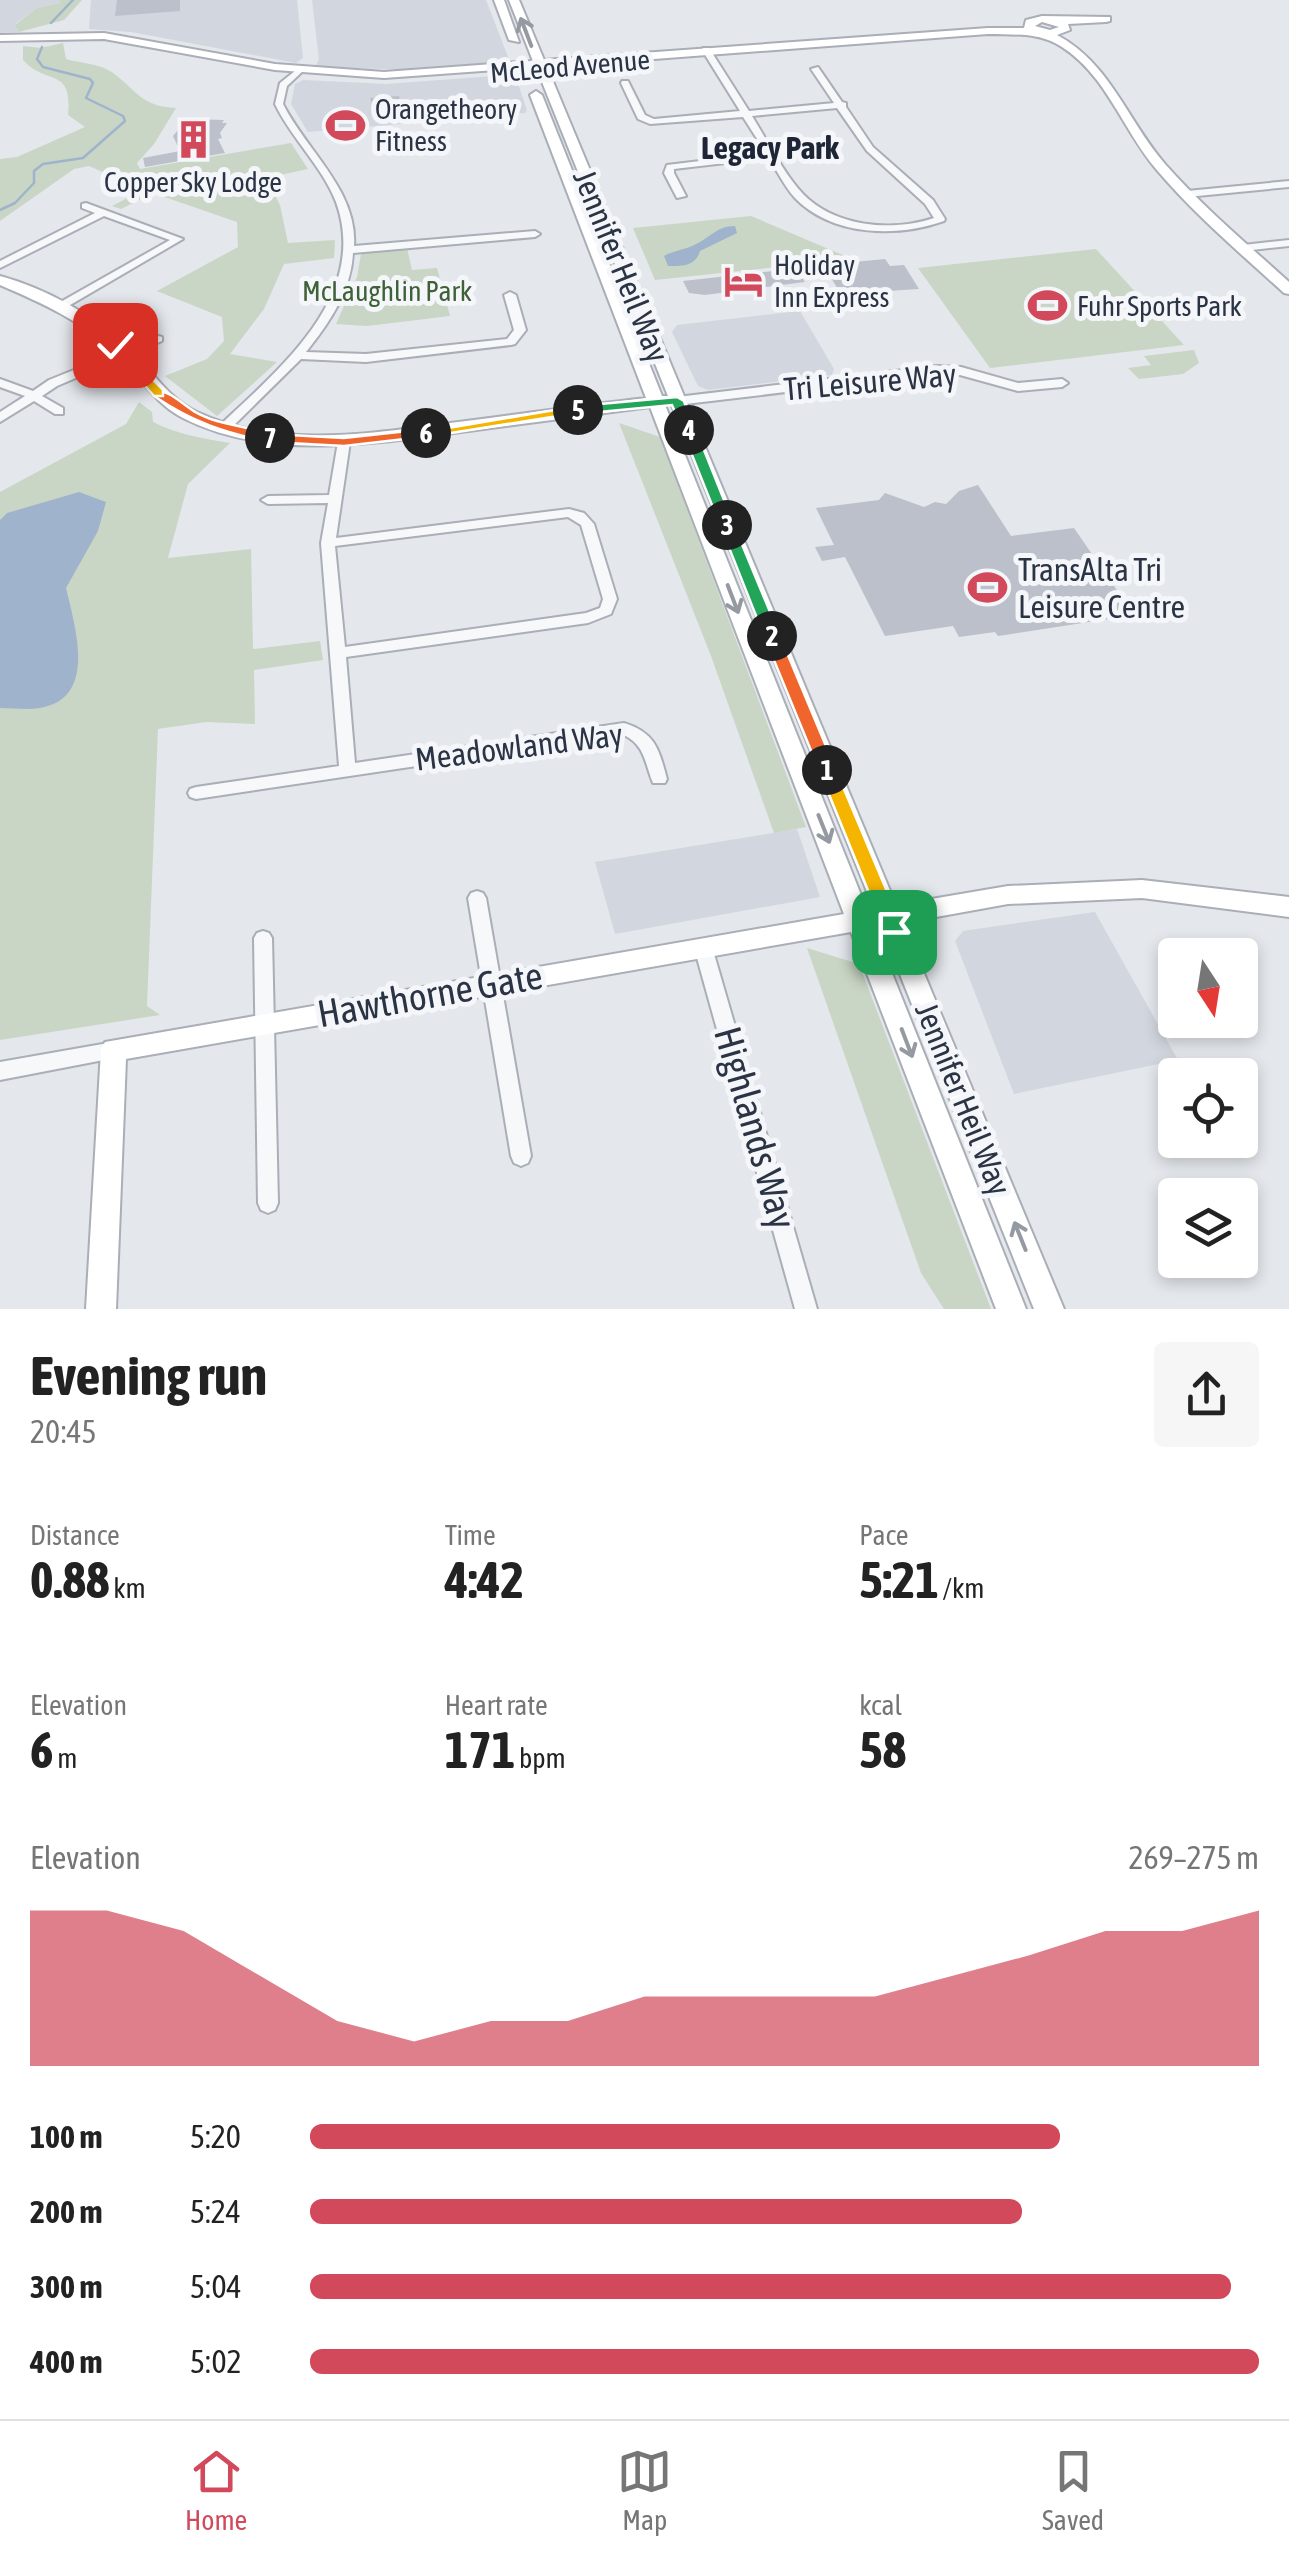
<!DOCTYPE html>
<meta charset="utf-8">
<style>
body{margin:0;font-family:"Asap Condensed",sans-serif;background:#f6f6f6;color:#222;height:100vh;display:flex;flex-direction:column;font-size:38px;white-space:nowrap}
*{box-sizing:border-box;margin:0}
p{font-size:32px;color:#767676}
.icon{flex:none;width:55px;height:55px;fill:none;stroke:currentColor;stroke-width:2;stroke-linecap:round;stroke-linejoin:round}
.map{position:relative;height:1309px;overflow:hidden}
.panel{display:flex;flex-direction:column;background:#fff;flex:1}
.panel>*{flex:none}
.needle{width:65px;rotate:168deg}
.fabs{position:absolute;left:1158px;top:938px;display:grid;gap:20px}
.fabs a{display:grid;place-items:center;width:100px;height:100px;border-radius:10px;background:#fff;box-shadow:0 5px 15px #0003;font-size:50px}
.pin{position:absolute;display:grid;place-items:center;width:85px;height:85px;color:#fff;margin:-42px;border-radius:20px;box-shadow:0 5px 15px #0006}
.km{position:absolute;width:50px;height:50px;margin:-25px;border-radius:50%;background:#222;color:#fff;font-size:28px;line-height:50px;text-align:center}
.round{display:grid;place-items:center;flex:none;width:105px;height:105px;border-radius:10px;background:#f6f6f6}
.overview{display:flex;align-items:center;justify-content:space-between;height:170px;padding:0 30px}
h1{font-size:55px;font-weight:700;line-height:75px}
.stats{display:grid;grid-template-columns:repeat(3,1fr);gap:15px;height:170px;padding:10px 30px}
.stats div{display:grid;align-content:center}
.stats b{font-size:50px;font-weight:700}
.stats small{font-size:28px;font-weight:400}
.stats p{font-size:28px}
.chart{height:280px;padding:20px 30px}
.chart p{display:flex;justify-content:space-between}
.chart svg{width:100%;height:180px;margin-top:10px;fill:#d1495b;opacity:.7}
ul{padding:0 30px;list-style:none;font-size:32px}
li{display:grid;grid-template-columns:160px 120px 1fr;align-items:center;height:75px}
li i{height:25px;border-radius:12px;background:#d1495b}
.menu{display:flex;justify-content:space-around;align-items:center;height:140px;border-top:2px solid #e0e0e0;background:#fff;font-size:28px;color:#767676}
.menu a{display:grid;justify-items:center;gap:5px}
.menu .current{color:#d1495b}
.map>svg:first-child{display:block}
.built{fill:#d2d6de}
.green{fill:#c9d6c5}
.water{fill:#9fb4cc}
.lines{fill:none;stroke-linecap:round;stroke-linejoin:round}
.stream{stroke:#9fb4cc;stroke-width:2.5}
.building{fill:#bbc0ca}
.street-casing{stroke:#a9aeb7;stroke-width:4}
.secondary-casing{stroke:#a9aeb7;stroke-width:4}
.street{fill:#f7f8fa;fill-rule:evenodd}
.secondary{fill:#fff;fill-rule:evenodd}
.oneway{stroke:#959aa2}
.split-1{fill:#f5b400;stroke:#fff;stroke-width:2.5}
.split-2{fill:#f0652b;stroke:#fff;stroke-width:2.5}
.split-3{fill:#22a559;stroke:#fff;stroke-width:2.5}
.split-4{fill:#22a559;stroke:#fff;stroke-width:2.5}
.split-5{fill:#22a559;stroke:#fff;stroke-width:2.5}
.split-6{fill:#f5b400;stroke:#fff;stroke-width:2.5}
.split-7{fill:#f0652b;stroke:#fff;stroke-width:2.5}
.split-8{fill:#f0652b;stroke:#fff;stroke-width:2.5}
.split-9{fill:#f5b400;stroke:#fff;stroke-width:2.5}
.labels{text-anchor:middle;stroke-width:10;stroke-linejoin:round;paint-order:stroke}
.far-street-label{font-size:28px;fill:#2b3445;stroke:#f4f6f9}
.far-poi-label{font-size:28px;fill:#2b3445;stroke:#f4f6f9;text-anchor:start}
.far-park-label{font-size:28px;fill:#3f6138;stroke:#f4f6f9}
.far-quarter-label{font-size:32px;font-weight:bold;fill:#1d2536;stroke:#f4f6f9}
.street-label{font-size:32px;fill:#2b3445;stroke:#f4f6f9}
.poi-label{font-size:32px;fill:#2b3445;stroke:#f4f6f9;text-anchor:start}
.near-street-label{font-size:38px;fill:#2b3445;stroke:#f4f6f9}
</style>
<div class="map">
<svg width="1289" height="1309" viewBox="0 0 1289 1309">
<rect width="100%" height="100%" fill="#e4e7ec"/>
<g class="built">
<polygon points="0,0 59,0 60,3 37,8 15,24 19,32 0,33"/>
<polygon points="91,0 297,0 303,58 296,63 131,32 89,29"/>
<polygon points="312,0 486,0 508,57 501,63 416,70 315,67 319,59"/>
<polygon points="507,75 516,78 527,110 525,113 308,132 291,104 295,84 303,80 386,84"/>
<polygon points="800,311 834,369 832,375 708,390 698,386 672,332 677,325"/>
<polygon points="797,829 820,897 615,934 595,862"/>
<polygon points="1095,912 1178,1060 1014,1094 955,941 963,931"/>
</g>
<g class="green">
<polygon points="59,0 82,0 64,20 19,32 15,25 37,8 60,3"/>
<path d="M63,43L66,59C80,63 102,64 113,73C139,92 140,106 176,108L154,144L137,163L140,169L291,143L308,169L266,178L280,205L288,243L335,240L334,258L284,264L264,309L230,354L277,362L217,416L165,376L207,359L224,341L222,317L157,291L238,247L237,222L153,193L121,209L112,206L143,190L89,166L74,169L0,221V159L17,157L85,127L68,115C73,66 46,86 23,60V46L41,48Z"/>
<polygon points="751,216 852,259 655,280 633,228"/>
<polygon points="407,248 412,270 437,268 450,316 367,326 336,324 357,277 361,254"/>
<polygon points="1096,249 1184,345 990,368 918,268"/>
<polygon points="1194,350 1199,363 1183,374 1139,379 1128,368 1151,365 1144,356"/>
<path d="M139,402L152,412L153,422C179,435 201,438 230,443L188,484L168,558L251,549L253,649L320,641L323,660L254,670L255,724L206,722L158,729L147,1006L160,1015L0,1040V492L126,424Z"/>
<polygon points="619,423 660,437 806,827 774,833 711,656"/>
<polygon points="807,948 859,964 991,1309 944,1309 921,1273"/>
</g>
<g class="water">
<path d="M735,226L737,233L700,251C695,267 682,266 668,266L664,256C674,250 686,250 696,244C711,237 717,226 735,226Z"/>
<path d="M79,492L106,502L98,531L66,588C75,627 98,698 40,708C27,710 12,708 0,708V520L7,513Z"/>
</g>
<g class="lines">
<g class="stream">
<polyline points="51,23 73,0"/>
<polyline points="0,210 15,203 34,183 34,171 43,164 83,158 125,121 123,116 86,98 93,83 90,79 43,67 37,59 42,47"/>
</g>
</g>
<g class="building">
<polygon points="117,0 180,0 180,11 115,16"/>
<polygon points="399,96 404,120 379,122 370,98"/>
<polygon points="187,119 224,120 222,123 227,123 220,133 222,138 218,139 225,153 145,167 143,158 180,151 173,136"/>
<polygon points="885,259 890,266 904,265 919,289 841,294 823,265"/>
<polygon points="792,269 797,270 805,282 705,295 689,293 683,281"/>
<polygon points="978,485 1011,536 1074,528 1134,615 998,636 995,632 959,637 953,626 885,636 845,557 822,561 815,547 834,545 816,508 879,500 885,493 924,507 935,502 946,504 959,491"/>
</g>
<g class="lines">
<defs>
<g id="street">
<path d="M703,48H709L749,111L834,103L811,69L818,67L842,102L846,103V107L873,147L933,200L945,219L944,221C896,238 832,236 795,198C785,187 777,171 769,158L674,169V173L686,196L677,198L664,173L667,165L766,153L743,117L650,124L638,119L621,83L622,81H628L645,115L654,119L740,111L702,50ZM837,108L867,151L925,204L934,218C892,232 835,227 803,194C784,174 767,140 752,116Z"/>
<path d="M300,67L304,70L287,86L283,104C306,150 358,191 354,246L535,231L540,234L535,237L353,253C351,291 330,322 306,352L366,354L507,339L514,330L504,295L510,292L516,295L526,330L515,344L511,345L366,362L301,359L227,432L223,433L217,429L219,426C279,369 370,296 336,202C322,166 291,138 275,104L280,83Z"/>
<polygon points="1289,181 1289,187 1187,197 1182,194 1187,191"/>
<polygon points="86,203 183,239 65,308 57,308 57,304 170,240 104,216 0,268 0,261 95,213 82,208 82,204"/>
<polygon points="1289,240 1289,246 1243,251 1238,248 1243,245"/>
<polygon points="158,336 162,337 162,341 57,386 42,396 63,408 63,414 55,414 34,401 0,422 0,412 25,396 0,387 0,379 33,391 49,380"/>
<polygon points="937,366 961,367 1018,383 1062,379 1068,383 1062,387 1018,391 960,375 937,374 677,405 671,401 677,397"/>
<path d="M344,438L350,442L336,538L569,509L584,513L594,524L617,599L611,614L588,623L346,657L355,763L624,723C656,733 659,750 667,779L665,783H653C645,764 645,745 624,735L196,799L190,797L188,793L190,789L196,787L339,766L321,543L328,503L268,504L261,500L268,496L329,495L338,442ZM568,517L581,525L603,599L600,608L586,613L345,647L335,546Z"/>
<polygon points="477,891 483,893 486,898 531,1156 528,1163 521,1166 514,1163 511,1156 468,898 471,893"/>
<polygon points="263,931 269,933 272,938 278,1203 275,1210 268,1213 261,1210 258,1203 254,938 257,933"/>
<polygon points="703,939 709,942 712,947 817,1309 795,1309 694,947 697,942"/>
<polygon points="114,1042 121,1044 124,1050 121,1056 114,1058 0,1080 0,1062"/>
</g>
<g id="secondary">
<polygon points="494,0 504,0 519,42 509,40"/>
<path d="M509,0H519L544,60L988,28H1024L1026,20L1042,16L1110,17V21L1106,22L1068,24L1070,30L1057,35C1110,63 1127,120 1165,164C1203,207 1247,244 1289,282V294L1284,293C1240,253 1194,214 1156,169C1123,130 1106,75 1062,47C1039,32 1015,35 988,34L547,67L896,905L1008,886L1142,880L1289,897V917L1142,898L1008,904L903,923L1064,1309H1034L881,927L874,928L1026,1309H996L851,932L126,1059L116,1309H86L101,1050L105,1042L844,914L650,407C592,415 534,422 476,430C382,442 271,463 183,418C154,403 140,376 118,355C84,322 42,303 0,285V276C47,289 96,316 131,350C153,372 168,398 197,412C280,451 378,432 466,421C526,413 586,405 646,398L530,95L536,91L542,95L662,396H668L536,67L384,78L275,70L104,39L0,41V35L104,33L275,64L384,72L533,61ZM1042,22L1059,27L1050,30L1035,26ZM671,403L874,909L867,910L665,405Z"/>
</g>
</defs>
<use href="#street" class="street-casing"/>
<use href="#secondary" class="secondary-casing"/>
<use href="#street" class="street"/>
<use href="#secondary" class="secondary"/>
</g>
<defs><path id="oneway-shaft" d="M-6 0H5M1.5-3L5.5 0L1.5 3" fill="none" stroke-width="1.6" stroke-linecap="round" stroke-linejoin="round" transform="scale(2.5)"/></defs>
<g class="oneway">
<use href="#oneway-shaft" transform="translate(526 32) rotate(-111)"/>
<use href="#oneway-shaft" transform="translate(733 599) rotate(69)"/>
<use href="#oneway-shaft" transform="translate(824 829) rotate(68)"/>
<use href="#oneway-shaft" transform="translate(907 1043) rotate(69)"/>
<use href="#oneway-shaft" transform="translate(1020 1236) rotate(-112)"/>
</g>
<polygon class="split-1" points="827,763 836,770 904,932 901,937 894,940 885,932 819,770"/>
<polygon class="split-2" points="772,631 780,636 836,770 834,774 827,776 819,770 764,636"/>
<polygon class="split-3" points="727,520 734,525 780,636 778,640 772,642 764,636 720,525"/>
<polygon class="split-4" points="689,426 696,430 734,525 732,528 720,525 682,430"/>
<polygon class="split-5" points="677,397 684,401 694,433 684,433 672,405 578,414 572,410 578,406"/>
<polygon class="split-6" points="578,406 583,407 583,412 426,437 419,433"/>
<polygon class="split-7" points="426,429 433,433 431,436 344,446 270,442 263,438 270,434 344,438"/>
<path class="split-8" d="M154,390C170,390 183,405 197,413C222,427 254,425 276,438L270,442C225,433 192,422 154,396Z"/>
<polygon class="split-9" points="115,341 163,390 163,396 154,396 111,347 111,342"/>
<defs>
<symbol id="stadium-bare" viewBox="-9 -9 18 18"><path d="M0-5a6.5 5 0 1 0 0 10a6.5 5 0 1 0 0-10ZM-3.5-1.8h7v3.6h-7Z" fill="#d1495b" stroke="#f4f6f9" stroke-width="2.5" paint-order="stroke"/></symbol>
<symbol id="building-bare" viewBox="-9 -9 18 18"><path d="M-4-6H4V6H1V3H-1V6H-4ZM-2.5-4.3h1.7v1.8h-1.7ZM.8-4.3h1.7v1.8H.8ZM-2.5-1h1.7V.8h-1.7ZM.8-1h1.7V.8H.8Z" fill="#d1495b" stroke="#f4f6f9" stroke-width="2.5" paint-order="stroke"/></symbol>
<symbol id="hotel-bare" viewBox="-9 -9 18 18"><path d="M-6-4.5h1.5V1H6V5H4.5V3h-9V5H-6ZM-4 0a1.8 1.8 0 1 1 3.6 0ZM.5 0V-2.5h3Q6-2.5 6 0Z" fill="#d1495b" stroke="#f4f6f9" stroke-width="2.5" paint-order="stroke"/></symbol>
</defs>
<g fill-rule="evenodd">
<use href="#stadium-bare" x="318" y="98" width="55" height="55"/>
<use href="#building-bare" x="166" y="112" width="55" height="55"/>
<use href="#hotel-bare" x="716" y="254" width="55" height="55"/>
<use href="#stadium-bare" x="1020" y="278" width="55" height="55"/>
<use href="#stadium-bare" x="960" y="560" width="55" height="55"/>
</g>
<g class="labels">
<g class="far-street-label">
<text transform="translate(570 66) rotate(-5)" y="10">McLeod Avenue</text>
</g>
<g class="far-poi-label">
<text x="375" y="119">Orangetheory<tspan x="375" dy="32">Fitness</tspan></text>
<text x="193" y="192" text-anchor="middle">Copper Sky Lodge</text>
<text x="774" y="275">Holiday<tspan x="774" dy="32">Inn Express</tspan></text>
<text x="1077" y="316">Fuhr Sports Park</text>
</g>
<g class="far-park-label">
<text x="387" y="301">McLaughlin Park</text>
</g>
<g class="far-quarter-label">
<text x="770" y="159">Legacy Park</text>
</g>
<g class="street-label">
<text transform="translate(621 266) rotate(68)" y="11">Jennifer Heil Way</text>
<text transform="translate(870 382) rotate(-5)" y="11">Tri Leisure Way</text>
<text transform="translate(519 747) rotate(-7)" y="11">Meadowland Way</text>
<text transform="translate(963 1099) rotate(68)" y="11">Jennifer Heil Way</text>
</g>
<g class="poi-label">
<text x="1018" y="581">TransAlta Tri<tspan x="1018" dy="37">Leisure Centre</tspan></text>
</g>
<g class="near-street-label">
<text transform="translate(430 995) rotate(-10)" y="13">Hawthorne Gate</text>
<text transform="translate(755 1128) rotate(74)" y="13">Highlands Way</text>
</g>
</g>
</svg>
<div class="fabs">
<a><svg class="needle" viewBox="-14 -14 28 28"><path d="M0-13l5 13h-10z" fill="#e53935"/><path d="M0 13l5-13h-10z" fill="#767676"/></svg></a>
<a><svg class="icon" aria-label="locate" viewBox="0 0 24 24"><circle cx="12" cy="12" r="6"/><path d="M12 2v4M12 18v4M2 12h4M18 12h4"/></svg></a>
<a><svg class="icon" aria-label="layers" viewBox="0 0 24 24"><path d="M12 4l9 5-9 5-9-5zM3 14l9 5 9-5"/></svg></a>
</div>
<div class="pin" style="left:894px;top:932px;background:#1e9e55"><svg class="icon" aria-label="arrive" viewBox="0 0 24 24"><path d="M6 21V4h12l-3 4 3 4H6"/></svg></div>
<div class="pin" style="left:115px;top:345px;background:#d93025"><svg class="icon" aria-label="check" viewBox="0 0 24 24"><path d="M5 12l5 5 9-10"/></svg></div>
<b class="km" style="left:827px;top:770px">1</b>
<b class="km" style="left:772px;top:636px">2</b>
<b class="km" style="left:727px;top:525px">3</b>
<b class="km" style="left:689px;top:430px">4</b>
<b class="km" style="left:578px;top:410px">5</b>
<b class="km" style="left:426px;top:433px">6</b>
<b class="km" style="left:270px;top:438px">7</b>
</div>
<section class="panel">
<div class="overview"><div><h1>Evening run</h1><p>20:45</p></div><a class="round"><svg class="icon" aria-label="share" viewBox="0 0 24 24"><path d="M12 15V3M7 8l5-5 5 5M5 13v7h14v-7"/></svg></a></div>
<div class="stats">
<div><p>Distance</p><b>0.88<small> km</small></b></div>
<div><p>Time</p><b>4:42</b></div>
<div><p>Pace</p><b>5:21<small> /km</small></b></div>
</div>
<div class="stats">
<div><p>Elevation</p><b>6<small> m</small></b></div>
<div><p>Heart rate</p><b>171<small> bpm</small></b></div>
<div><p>kcal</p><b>58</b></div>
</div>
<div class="chart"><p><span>Elevation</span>269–275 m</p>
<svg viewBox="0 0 160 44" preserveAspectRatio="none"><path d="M0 44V6L10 6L20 11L30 22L40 33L50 38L60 33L70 33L80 27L90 27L100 27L110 27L120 22L130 17L140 11L150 11L160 6V44z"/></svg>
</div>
<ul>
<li><b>100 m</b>5:20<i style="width:79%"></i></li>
<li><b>200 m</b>5:24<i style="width:75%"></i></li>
<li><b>300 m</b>5:04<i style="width:97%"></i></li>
<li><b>400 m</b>5:02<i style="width:100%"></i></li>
</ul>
</section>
<nav class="menu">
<a class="current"><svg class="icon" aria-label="home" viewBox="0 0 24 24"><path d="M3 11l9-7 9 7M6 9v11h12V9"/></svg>Home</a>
<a><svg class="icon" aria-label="map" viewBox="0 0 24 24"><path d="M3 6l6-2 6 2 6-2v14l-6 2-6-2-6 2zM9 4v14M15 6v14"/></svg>Map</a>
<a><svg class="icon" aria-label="saved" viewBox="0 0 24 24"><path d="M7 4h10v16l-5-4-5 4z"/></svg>Saved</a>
</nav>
